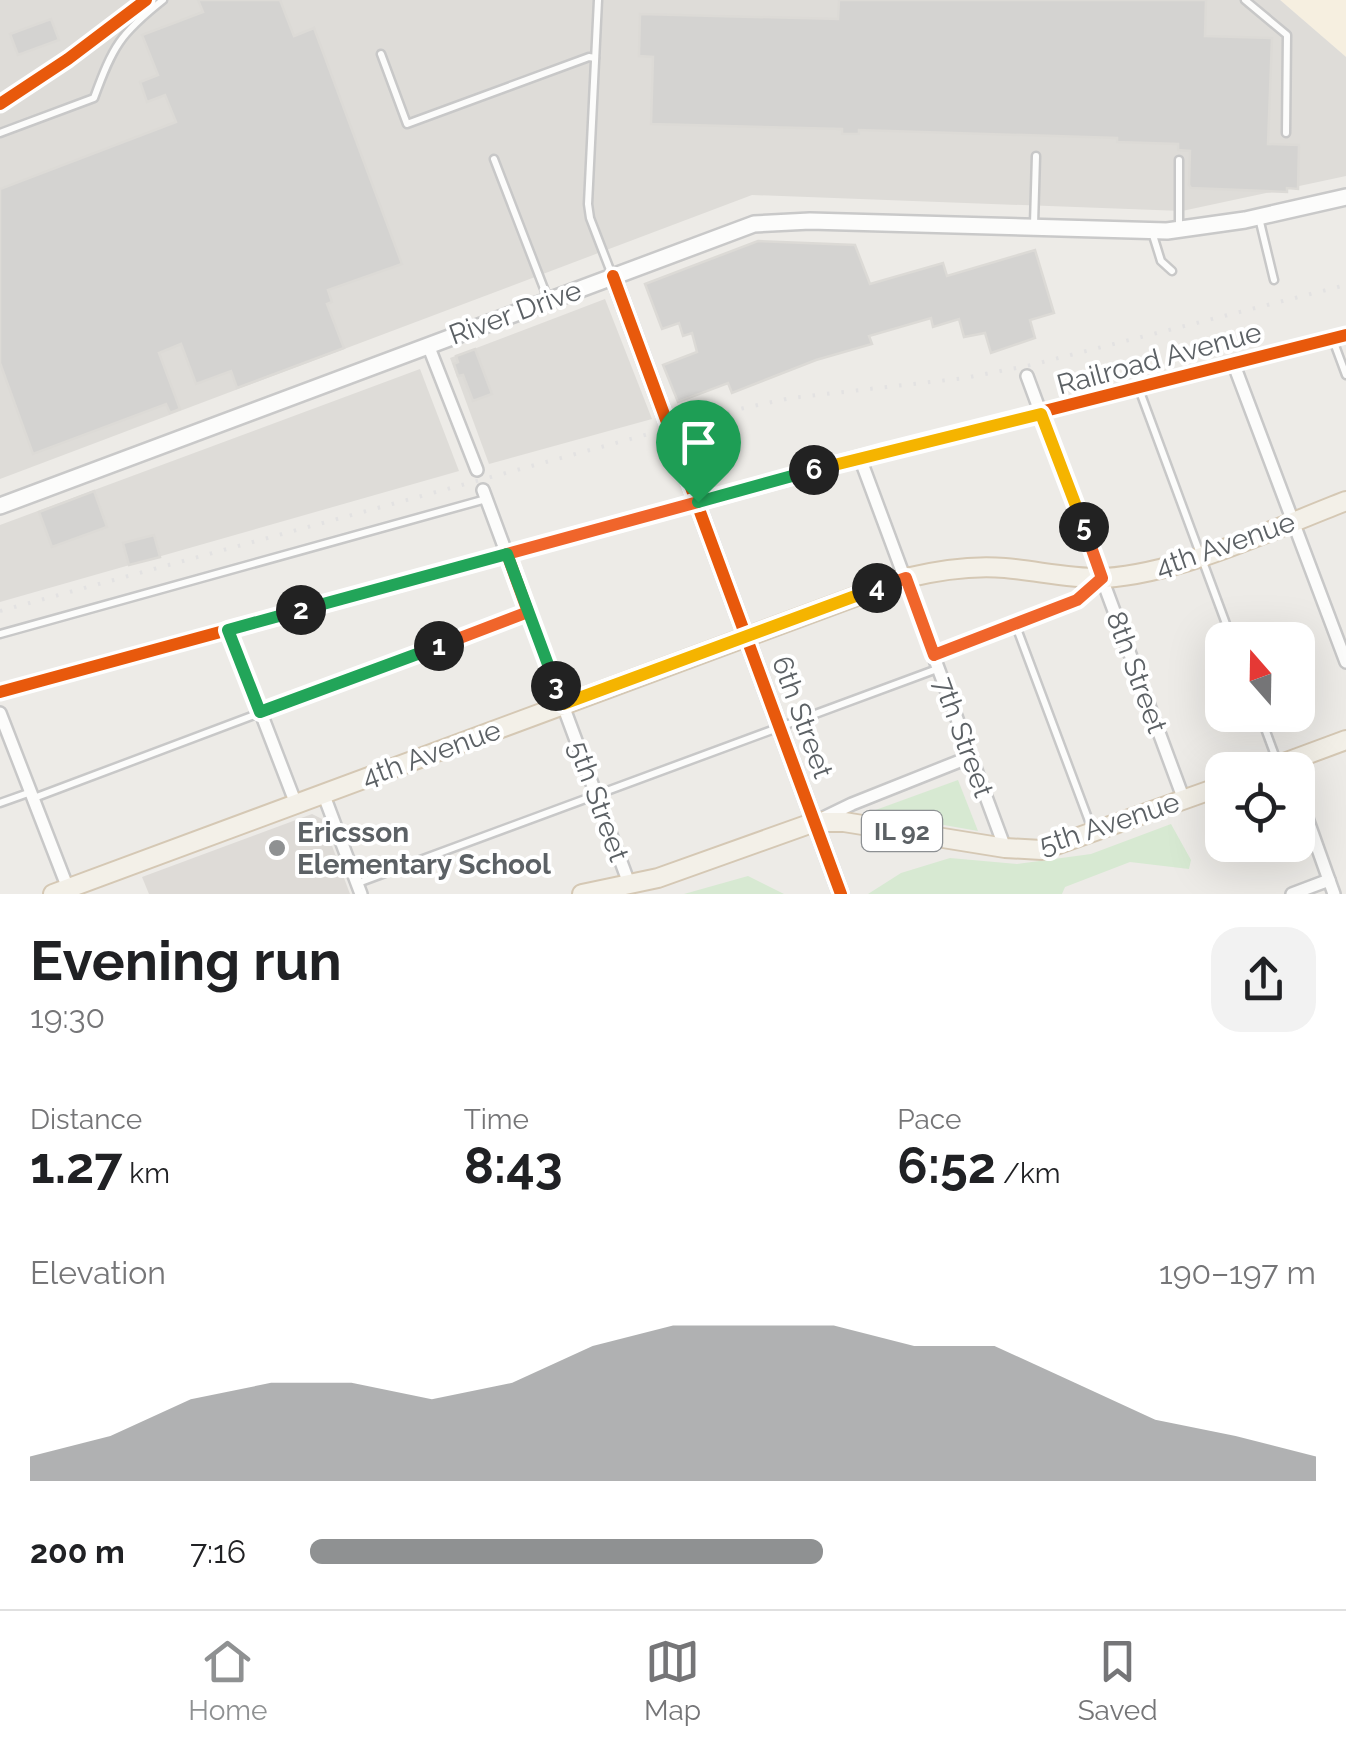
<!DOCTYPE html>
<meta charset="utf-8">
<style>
body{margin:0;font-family:Raleway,sans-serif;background:#f2f2f2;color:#202124;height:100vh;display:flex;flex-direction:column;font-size:38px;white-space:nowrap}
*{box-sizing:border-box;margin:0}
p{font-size:32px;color:#757577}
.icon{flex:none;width:55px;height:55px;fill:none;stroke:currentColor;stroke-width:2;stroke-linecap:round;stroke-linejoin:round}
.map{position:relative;height:894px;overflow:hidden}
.side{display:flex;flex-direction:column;background:#fff;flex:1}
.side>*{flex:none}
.needle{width:65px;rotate:340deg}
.tools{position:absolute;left:1205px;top:622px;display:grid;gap:20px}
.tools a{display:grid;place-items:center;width:110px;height:110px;border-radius:20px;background:#fff;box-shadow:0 10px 40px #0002;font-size:50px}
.pin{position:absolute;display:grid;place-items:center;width:85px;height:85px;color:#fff;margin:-102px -42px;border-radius:50% 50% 50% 0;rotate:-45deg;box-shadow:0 0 10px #0007}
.pin .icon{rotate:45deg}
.km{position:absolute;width:50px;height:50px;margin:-25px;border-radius:50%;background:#222;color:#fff;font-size:28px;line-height:50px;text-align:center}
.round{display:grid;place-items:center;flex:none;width:105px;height:105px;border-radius:30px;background:#f2f2f2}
.summary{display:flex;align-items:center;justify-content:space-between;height:170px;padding:0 30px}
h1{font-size:55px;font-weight:700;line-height:75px}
.metrics{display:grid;grid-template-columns:repeat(3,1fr);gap:15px;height:170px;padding:10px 30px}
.metrics div{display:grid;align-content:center}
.metrics b{font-size:50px;font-weight:700}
.metrics small{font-size:28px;font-weight:400}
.metrics p{font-size:28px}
.chart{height:280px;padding:20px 30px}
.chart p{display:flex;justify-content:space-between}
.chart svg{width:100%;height:180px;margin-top:10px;fill:#8f9192;opacity:.7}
ul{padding:0 30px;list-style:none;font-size:32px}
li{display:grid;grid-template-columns:160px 120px 1fr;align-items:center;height:75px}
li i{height:25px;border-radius:12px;background:#8f9192}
.tabs{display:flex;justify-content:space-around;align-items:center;height:140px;border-top:2px solid #e0e0e0;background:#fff;font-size:28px;color:#757577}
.tabs a{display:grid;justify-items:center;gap:5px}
.tabs .current{color:#8f9192}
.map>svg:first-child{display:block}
.commercial{fill:#f6efe0}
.industrial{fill:#dedcd8}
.education{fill:#dedbd7}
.green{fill:#d7e9d2}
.building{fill:#d4d3d1;stroke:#dcdad6;stroke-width:2.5}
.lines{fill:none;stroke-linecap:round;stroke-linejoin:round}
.service-casing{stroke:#c8c8c8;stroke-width:11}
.minor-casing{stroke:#c8c8c8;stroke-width:16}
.tertiary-casing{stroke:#c8c8c8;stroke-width:19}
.secondary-casing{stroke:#c9c9c9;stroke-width:20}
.primary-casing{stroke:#d5c8b4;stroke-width:22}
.service{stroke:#fcfcfb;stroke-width:6}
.minor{stroke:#fcfcfb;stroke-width:11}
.tertiary{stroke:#fcfcfb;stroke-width:14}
.secondary{stroke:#fcfcfb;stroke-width:15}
.primary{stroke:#f3f0e8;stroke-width:18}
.rail{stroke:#e3e2e2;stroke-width:4;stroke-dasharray:2.5 12;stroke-linecap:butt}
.cycleway-casing{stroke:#fff;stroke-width:19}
.cycleway{stroke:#e8590c;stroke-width:12}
.split-1-casing{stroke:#fff;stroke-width:20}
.split-2-casing{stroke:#fff;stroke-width:20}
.split-3-casing{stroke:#fff;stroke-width:20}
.split-4-casing{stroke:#fff;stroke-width:20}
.split-5-casing{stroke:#fff;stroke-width:20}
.split-6-casing{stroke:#fff;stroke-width:20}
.split-7-casing{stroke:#fff;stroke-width:20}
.split-1{stroke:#f0652b;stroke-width:12}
.split-2{stroke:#22a559;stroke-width:12}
.split-3{stroke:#22a559;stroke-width:12}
.split-4{stroke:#f5b400;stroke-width:12}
.split-5{stroke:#f0652b;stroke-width:12}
.split-6{stroke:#f5b400;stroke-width:12}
.split-7{stroke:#22a559;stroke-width:12}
.poi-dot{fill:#8f9192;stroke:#fff;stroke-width:4}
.labels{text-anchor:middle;stroke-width:8;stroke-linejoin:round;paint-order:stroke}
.shield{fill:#fff;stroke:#8d9093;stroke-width:2.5}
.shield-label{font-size:25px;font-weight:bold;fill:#5c6165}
.street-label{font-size:28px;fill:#5c6165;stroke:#fff}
.poi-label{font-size:28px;font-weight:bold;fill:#5c6165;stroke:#fff;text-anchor:start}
</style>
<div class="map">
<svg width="1346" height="894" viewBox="0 0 1346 894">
<rect width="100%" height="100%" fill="#edebe7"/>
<polygon class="commercial" points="1280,0 1346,0 1346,57"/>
<g class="industrial">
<polygon points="0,0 136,0 20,86 0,97"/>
<polygon points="155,0 1280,0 1346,57 1346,176 1182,211 752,195 0,479 0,112 40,89"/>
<polygon points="605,299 652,419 489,464 450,358"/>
<polygon points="420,369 459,471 0,602 0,525"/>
</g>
<polygon class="education" points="312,814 322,819 350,894 149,894 142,877"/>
<g class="green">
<polygon points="958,780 978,831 870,812"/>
<polygon points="1171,824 1191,860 1189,869 1130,862 1065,887 1062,894 868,894 901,873 950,858 1017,864 1091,854"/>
<polygon points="748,876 784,894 684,894"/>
</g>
<g class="building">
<polygon points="198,0 280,0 294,36 314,28 402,264 328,290 332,302 327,304 344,348 237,388 231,371 196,384 181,344 159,353 180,409 170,413 166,404 33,454 0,363 0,189 176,122 165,95 147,102 140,82 158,75 142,35 203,12"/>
<polygon points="839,0 1206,0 1205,36 1272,38 1268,144 1299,145 1298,189 1287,188 1287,192 1191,188 1189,185 1190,151 1178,150 1178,144 1117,142 1117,138 859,130 859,134 842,134 842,129 651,124 653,57 639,56 640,14 838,19"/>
<polygon points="51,19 59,40 18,55 10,34"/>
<polygon points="758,241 855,245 870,284 943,263 947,276 1035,250 1054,313 1030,320 1035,338 991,353 985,333 964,337 959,319 933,327 931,318 869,336 872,344 816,360 732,393 728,383 678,402 663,365 697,352 692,333 683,336 679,323 662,329 645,284"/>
<polygon points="475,349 492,394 473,401 463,375 458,376 454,364 458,362 456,356"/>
<polygon points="94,491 107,527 52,547 39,512"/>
<polygon points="154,535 160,557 129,565 123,543"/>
</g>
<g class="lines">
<defs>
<g id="service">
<polyline points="598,0 588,204 590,218 612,275"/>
<polyline points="1245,0 1287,35 1286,133"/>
<polyline points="381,54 407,124 589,57 595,58"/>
<path d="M0,133L94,98C113,46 120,34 163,0"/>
<polyline points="494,159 548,299"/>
<polyline points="1259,218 1274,280"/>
<polyline points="1034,224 1036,156"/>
<polyline points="1179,229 1179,160"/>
<polyline points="1152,232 1161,261 1172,271"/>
<polyline points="1333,340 1346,375"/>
<polyline points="1139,389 1232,640"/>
<polyline points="1016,626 1092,829"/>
<polyline points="0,634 486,499"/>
<polyline points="1260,715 1277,761"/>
<polyline points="34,798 528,612"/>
<polyline points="0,803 31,792"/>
<polyline points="358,883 937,669"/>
</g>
<g id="minor">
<polyline points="428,345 477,470"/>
<polyline points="1234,365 1346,662"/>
<polyline points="1027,376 1184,800"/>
<polyline points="860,458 1005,848"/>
<polyline points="483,490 630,886"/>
<polyline points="229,630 296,804"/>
<polyline points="934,655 1077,601 1102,578"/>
<polyline points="0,692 882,452 1346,335"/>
<polyline points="0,713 69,891"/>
<polyline points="323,793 361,894"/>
<polyline points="1298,793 1334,894"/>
<polyline points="819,820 852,804 970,757"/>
<polyline points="1292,894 1329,880"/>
</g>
<polyline id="tertiary" points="613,276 841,894"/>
<polyline id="secondary" points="0,506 754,224 810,221 1167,231 1245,220 1346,197"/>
<g id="primary">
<polyline points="1265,770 1346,740"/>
<path d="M53,894L906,578C939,570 971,565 1005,568C1039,571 1071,579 1105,578C1182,573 1273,529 1346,501"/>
<polyline points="582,894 658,878 815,822 844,822 1005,848 1042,850 1222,786"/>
</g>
</defs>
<use href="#service" class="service-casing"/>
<use href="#minor" class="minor-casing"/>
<use href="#tertiary" class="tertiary-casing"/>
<use href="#secondary" class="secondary-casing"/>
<use href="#primary" class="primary-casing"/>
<use href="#service" class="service"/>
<use href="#minor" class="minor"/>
<use href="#tertiary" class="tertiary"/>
<use href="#secondary" class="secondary"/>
<use href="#primary" class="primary"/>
<polyline class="rail" points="0,611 744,408 791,398 965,378 1031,365 1346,285"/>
<defs>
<g id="cycleway">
<polyline points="0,104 68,59 146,0"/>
<polyline points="613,276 841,894"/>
<polyline points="0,692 882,452 1346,335"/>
</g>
</defs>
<use href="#cycleway" class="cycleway-casing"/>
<use href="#cycleway" class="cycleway"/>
</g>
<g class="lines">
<defs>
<polyline id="split-1" points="439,646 528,612 507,554 698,502"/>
<polyline id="split-2" points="301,610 228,630 260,712 439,646"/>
<polyline id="split-3" points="301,610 507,554 556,686"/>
<polyline id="split-4" points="556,686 563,704 877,588"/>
<polyline id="split-5" points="877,588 906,578 934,655 1077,600 1102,578 1084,527"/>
<polyline id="split-6" points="814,470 1041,414 1084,527"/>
<polyline id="split-7" points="698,502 814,470"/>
</defs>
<use href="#split-1" class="split-1-casing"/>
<use href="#split-2" class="split-2-casing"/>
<use href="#split-3" class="split-3-casing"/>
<use href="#split-4" class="split-4-casing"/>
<use href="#split-5" class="split-5-casing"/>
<use href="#split-6" class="split-6-casing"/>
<use href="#split-7" class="split-7-casing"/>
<use href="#split-1" class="split-1"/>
<use href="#split-2" class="split-2"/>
<use href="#split-3" class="split-3"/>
<use href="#split-4" class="split-4"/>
<use href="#split-5" class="split-5"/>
<use href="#split-6" class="split-6"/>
<use href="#split-7" class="split-7"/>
</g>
<circle class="poi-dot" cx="277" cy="848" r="10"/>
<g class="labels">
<rect class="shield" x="862" y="811" width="80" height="40" rx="8"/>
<g class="shield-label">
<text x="902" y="840">IL 92</text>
</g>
<g class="street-label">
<text transform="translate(515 312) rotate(-20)" y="10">River Drive</text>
<text transform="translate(1159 358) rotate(-15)" y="10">Railroad Avenue</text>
<text transform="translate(1225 544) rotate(-19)" y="10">4th Avenue</text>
<text transform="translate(1137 672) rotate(70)" y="10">8th Street</text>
<text transform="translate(803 717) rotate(70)" y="10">6th Street</text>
<text transform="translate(964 737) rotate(70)" y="10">7th Street</text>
<text transform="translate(431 753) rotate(-20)" y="10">4th Avenue</text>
<text transform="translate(599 801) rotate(70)" y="10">5th Street</text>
<text transform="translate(1109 823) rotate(-18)" y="10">5th Avenue</text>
</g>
<g class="poi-label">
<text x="297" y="842">Ericsson<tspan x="297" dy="32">Elementary School</tspan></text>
</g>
</g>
</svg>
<div class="tools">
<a><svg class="needle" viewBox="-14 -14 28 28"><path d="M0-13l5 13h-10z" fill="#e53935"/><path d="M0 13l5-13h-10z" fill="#757577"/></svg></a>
<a><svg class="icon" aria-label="locate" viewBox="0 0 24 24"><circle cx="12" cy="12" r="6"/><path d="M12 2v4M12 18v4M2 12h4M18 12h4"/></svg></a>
</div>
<div class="pin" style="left:698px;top:502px;background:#1e9e55"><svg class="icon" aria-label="arrive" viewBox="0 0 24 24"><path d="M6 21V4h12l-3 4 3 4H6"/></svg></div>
<b class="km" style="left:439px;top:646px">1</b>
<b class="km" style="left:301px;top:610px">2</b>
<b class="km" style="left:556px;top:686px">3</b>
<b class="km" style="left:877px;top:588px">4</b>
<b class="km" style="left:1084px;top:527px">5</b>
<b class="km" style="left:814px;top:470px">6</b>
</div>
<section class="side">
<div class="summary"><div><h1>Evening run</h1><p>19:30</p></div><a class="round"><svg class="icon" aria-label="share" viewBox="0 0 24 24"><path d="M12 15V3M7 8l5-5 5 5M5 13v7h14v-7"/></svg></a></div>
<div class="metrics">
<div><p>Distance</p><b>1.27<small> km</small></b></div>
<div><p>Time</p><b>8:43</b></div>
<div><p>Pace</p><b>6:52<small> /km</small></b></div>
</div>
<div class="chart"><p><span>Elevation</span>190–197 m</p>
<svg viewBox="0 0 160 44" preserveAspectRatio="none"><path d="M0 44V38L10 33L20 24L30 20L40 20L50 24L60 20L70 11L80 6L90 6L100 6L110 11L120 11L130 20L140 29L150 33L160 38V44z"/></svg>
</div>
<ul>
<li><b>200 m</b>7:16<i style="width:51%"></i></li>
</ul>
</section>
<nav class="tabs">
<a class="current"><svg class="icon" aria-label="home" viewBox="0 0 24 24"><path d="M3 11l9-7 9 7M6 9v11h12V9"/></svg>Home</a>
<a><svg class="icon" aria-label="map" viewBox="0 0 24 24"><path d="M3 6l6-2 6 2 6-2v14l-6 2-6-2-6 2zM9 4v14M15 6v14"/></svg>Map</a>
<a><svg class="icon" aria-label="saved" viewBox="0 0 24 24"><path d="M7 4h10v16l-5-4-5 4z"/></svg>Saved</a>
</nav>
